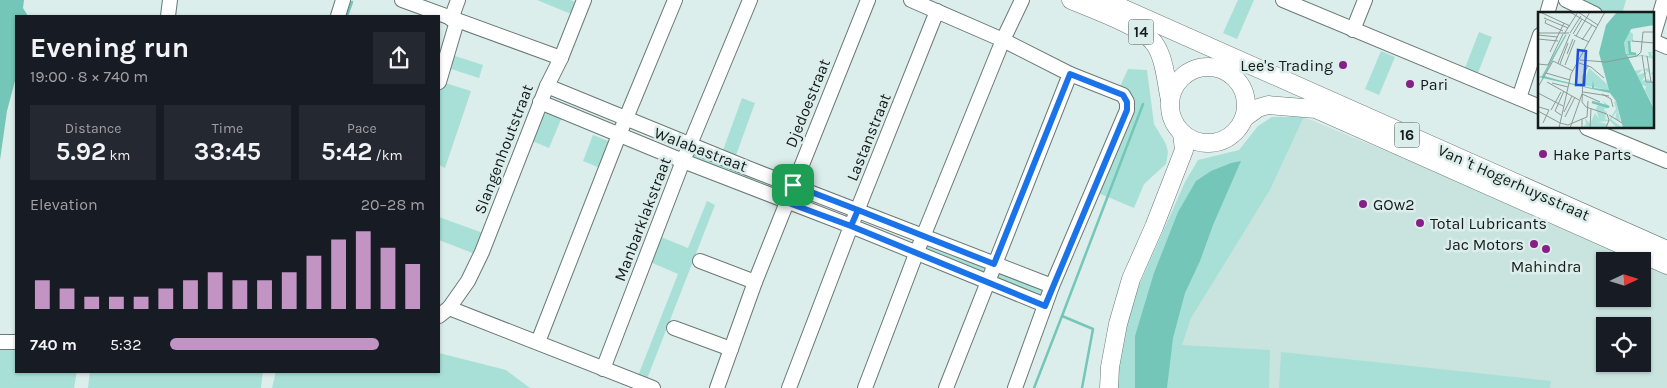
<!DOCTYPE html>
<meta charset="utf-8">
<style>
body{margin:0;font-family:Karla,sans-serif;background:#242831;color:#f1f3f6;height:100vh;display:flex;flex-direction:column;font-size:19px;white-space:nowrap}
*{box-sizing:border-box;margin:0}
p{font-size:16px;color:#9ea1a6}
.icon{flex:none;width:28px;height:28px;fill:none;stroke:currentColor;stroke-width:2;stroke-linecap:round;stroke-linejoin:round}
.map{position:relative;flex:1;overflow:hidden}
.panel{position:absolute;left:15px;top:15px;width:425px;height:358px;display:flex;flex-direction:column;background:#171b24;border-radius:0px;box-shadow:0 1px 4px #0004}
.panel>*{flex:none}
.needle{width:32px;rotate:86deg}
.tools{position:absolute;left:1596px;top:252px;display:grid;gap:10px}
.tools a{display:grid;place-items:center;width:55px;height:55px;border-radius:0px;background:#171b24;box-shadow:0 1px 4px #0004;font-size:25px}
.pin{position:absolute;display:grid;place-items:center;width:42px;height:42px;color:#fff;margin:-21px;border-radius:10px;box-shadow:0 2px 8px #0006}
.round{display:grid;place-items:center;flex:none;width:52px;height:52px;border-radius:0px;background:#242831}
.headline{display:flex;align-items:center;justify-content:space-between;height:85px;padding:0 15px}
h1{font-size:28px;font-weight:700;line-height:38px}
.stats{display:grid;grid-template-columns:repeat(3,1fr);gap:8px;height:85px;padding:5px 15px}
.stats div{display:grid;align-content:center;border-radius:0px;background:#242831;text-align:center}
.stats b{font-size:25px;font-weight:700}
.stats small{font-size:14px;font-weight:400}
.stats p{font-size:14px}
.chart{height:140px;padding:10px 15px}
.chart p{display:flex;justify-content:space-between}
.chart svg{width:100%;height:90px;margin-top:5px;stroke:#c194c4;stroke-width:6}
ul{padding:0 15px;list-style:none;font-size:16px}
li{display:grid;grid-template-columns:80px 60px 1fr;align-items:center;height:38px}
li i{height:12px;border-radius:6px;background:#c194c4}
.map>svg:first-child{display:block}
.built{fill:#c9e4df;fill-rule:evenodd}
.green{fill:#a8e0d7}
.water{fill:#74c6b9}
.lines{fill:none;stroke-linecap:round;stroke-linejoin:round}
.stream{stroke:#74c6b9;stroke-width:2.5}
.minor-casing{stroke:#697976;stroke-width:16}
.major-casing{stroke:#697976;stroke-width:19}
.minor{stroke:#fff;stroke-width:14}
.major{stroke:#fff;stroke-width:18}
.route-casing{stroke:#fff;stroke-width:10}
.route{stroke:#1a73e8;stroke-width:6}
.poi-dot{fill:#861f86;stroke:#dceeeb;stroke-width:2}
.labels{text-anchor:middle;stroke-width:5;stroke-linejoin:round;paint-order:stroke}
.shield{fill:#dceeeb;stroke:#515a59;stroke-width:1}
.shield-label{font-size:15px;font-weight:bold;fill:#151b1a}
.poi-label{font-size:16px;fill:#151b1a;stroke:#dceeeb;text-anchor:start}
.street-label{font-size:16px;fill:#151b1a;stroke:#dceeeb}
.inset-river{fill:none;stroke:#74c6b9;stroke-width:2.5}
.inset-road{fill:none;stroke:#8c9a97;stroke-width:1}
.view{fill:#1d4ed8;fill-opacity:0.15;stroke:#1d4ed8;stroke-width:2.5}
.inset-edge{fill:none;stroke:#151b1a;stroke-width:2.5}
</style>
<div class="map">
<svg width="1667" height="388" viewBox="0 0 1667 388">
<rect width="100%" height="100%" fill="#dceeeb"/>
<path class="built" d="M1304,117L1667,268V388H1178L1181,346L1190,318L1270,190ZM1605,261H1642V299H1605ZM1605,326H1642V364H1605Z"/>
<g class="green">
<polygon points="537,0 570,0 576,2 571,14"/>
<polygon points="1238,0 1254,0 1237,39 1223,33"/>
<polygon points="1571,0 1626,0 1622,14 1600,14"/>
<polygon points="1479,32 1492,37 1476,78 1463,73"/>
<polygon points="1381,51 1395,57 1379,95 1365,89"/>
<polygon points="449,54 483,65 479,78 445,67"/>
<polygon points="1128,69 1147,70 1154,124 1166,144 1168,152 1166,164 1144,184 1134,208 1098,193 1135,99 1118,91"/>
<polygon points="442,82 471,91 445,168 439,165 439,91"/>
<polygon points="742,98 755,103 735,158 722,153"/>
<polygon points="547,112 562,117 549,148 532,141 542,116"/>
<polygon points="1272,117 1304,117 1270,190 1191,318 1182,345 1270,350 1269,388 1114,388 1129,308 1185,182 1198,160 1239,150 1258,126"/>
<polygon points="593,135 608,141 609,145 600,168 583,161"/>
<polygon points="694,153 787,188 785,194 691,159"/>
<polygon points="707,201 715,205 645,384 636,381 678,274 650,262 661,237 688,248"/>
<polygon points="439,217 483,233 475,254 439,240"/>
<polygon points="925,244 984,267 983,274 926,254 923,246"/>
<polygon points="998,273 1005,273 1047,289 1042,301 996,279"/>
<polygon points="0,338 16,338 16,371 77,371 74,388 0,388"/>
<polygon points="1281,352 1551,381 1550,388 1279,388"/>
<polygon points="439,353 506,370 530,388 272,388 276,371 439,371"/>
<polygon points="90,371 263,371 261,388 88,388"/>
</g>
<g class="water">
<polygon points="0,0 24,0 23,8 28,16 16,16 16,77 7,111 0,160"/>
<polygon points="1241,161 1213,225 1200,261 1185,293 1173,338 1167,388 1135,388 1135,336 1154,273 1178,212 1196,181 1211,171 1231,163"/>
</g>
<g class="lines">
<g class="stream">
<polyline points="347,16 352,2"/>
<polyline points="1062,316 1143,104"/>
<polyline points="1034,388 1062,316 1093,329 1082,388"/>
</g>
<defs>
<g id="minor">
<polyline points="402,0 561,58"/>
<polyline points="911,0 1003,40 1070,74 1123,95 1127,102 1127,110 1052,286 1015,388"/>
<polyline points="1283,0 1540,107"/>
<polyline points="1566,0 1595,14"/>
<polyline points="1547,14 1551,0"/>
<polyline points="168,16 170,0"/>
<polyline points="338,16 343,0"/>
<polyline points="451,19 458,0"/>
<polyline points="1353,30 1365,0"/>
<polyline points="1653,37 1664,0"/>
<polyline points="1653,41 1667,47"/>
<polyline points="439,82 457,21"/>
<polyline points="547,86 750,169 1052,286"/>
<polyline points="1519,98 1540,35"/>
<polyline points="540,102 683,161 851,226 1045,305"/>
<polyline points="1587,128 1667,161"/>
<polyline points="700,261 755,282"/>
<polyline points="449,308 653,388"/>
<polyline points="439,316 449,308 468,281 482,252 547,86 561,58 584,0"/>
<polyline points="674,328 731,349"/>
<polyline points="0,342 16,342"/>
<polyline points="538,342 619,135 675,0"/>
<polyline points="603,369 683,161 750,0"/>
<polyline points="717,388 755,282 868,0"/>
<polyline points="789,388 851,226 937,11"/>
<polyline points="865,388 916,254 1003,40 1022,0"/>
<polyline points="946,388 1070,74"/>
</g>
<g id="major">
<path d="M1071,0C1092,9 1141,26 1154,43C1165,58 1166,82 1170,100"/>
<polyline points="1104,0 1667,250"/>
<circle cx="1208" cy="105" r="38"/>
<polyline points="1244,118 1258,108 1268,105 1316,109 1667,265"/>
<polyline points="1109,388 1110,367 1118,324 1131,279 1154,227 1184,150 1182,133"/>
</g>
</defs>
<use href="#minor" class="minor-casing"/>
<use href="#major" class="major-casing"/>
<use href="#minor" class="minor"/>
<use href="#major" class="major"/>
</g>
<g class="lines">
<defs>
<polyline id="route" points="793,185 786,202 851,226 858,210 994,264 1070,74 1123,95 1127,102 1127,110 1045,306 851,226 858,210 793,185"/>
</defs>
<use href="#route" class="route-casing"/>
<use href="#route" class="route"/>
</g>
<g class="poi-dot">
<circle cx="1343" cy="65" r="5"/>
<circle cx="1410" cy="84" r="5"/>
<circle cx="1543" cy="154" r="5"/>
<circle cx="1363" cy="204" r="5"/>
<circle cx="1420" cy="223" r="5"/>
<circle cx="1534" cy="244" r="5"/>
<circle cx="1546" cy="249" r="5"/>
</g>
<g class="labels">
<g class="shield">
<rect x="1128.5" y="19.5" width="25" height="25" rx="4"/>
<rect x="1394.5" y="122.5" width="25" height="25" rx="4"/>
</g>
<g class="shield-label">
<text x="1141" y="37">14</text>
<text x="1407" y="140">16</text>
</g>
<g class="poi-label">
<text x="1333" y="71" text-anchor="end">Lee's Trading</text>
<text x="1420" y="90">Pari</text>
<text x="1553" y="160">Hake Parts</text>
<text x="1373" y="210">GOw2</text>
<text x="1430" y="229">Total Lubricants</text>
<text x="1524" y="250" text-anchor="end">Jac Motors</text>
<text x="1546" y="272" text-anchor="middle">Mahindra</text>
</g>
<g class="street-label">
<text transform="translate(807 103) rotate(-68)" y="6">Djedoestraat</text>
<text transform="translate(868 137) rotate(-68)" y="6">Lastanstraat</text>
<text transform="translate(503 149) rotate(-69)" y="6">Slangenhoutstraat</text>
<text transform="translate(701 149) rotate(21)" y="6">Walabastraat</text>
<text transform="translate(1514 182) rotate(24)" y="6">Van 't Hogerhuysstraat</text>
<text transform="translate(642 219) rotate(-69)" y="6">Manbarklakstraat</text>
</g>
</g>
<g transform="translate(1538 12)">
<rect width="116" height="116" fill="#dceeeb"/>
<path d="M91,19L95,22V29L90,31L92,41L111,44L110,40H116L113,41L116,47L104,44L90,46L86,32ZM51,56L69,72L71,78L45,73ZM111,56L112,62L116,59V62H113L105,57L99,63L109,60L104,69L110,67L116,71V79H113H116V96L107,78L108,74L103,73L96,59ZM65,89L72,95L66,97L67,100L69,98L67,107L71,108L78,97L76,90L78,89L81,103L82,109L77,107L79,99L73,107L85,116H79L72,109L60,110L70,112L68,116H44L48,112L47,106L52,112L57,101L61,107L58,97L60,92L67,93Z" fill="#a8e0d7"/>
<path d="M79,0H116V13L93,17L86,31L88,42L100,43H89L116,97V116H85L78,89L72,81L0,65L4,64L27,23L29,22L6,64L24,69V62V69L54,76L55,68L56,76L71,78L61,41L68,13Z" fill="#74c6b9"/>
<path class="inset-river" d="M92,17L95,0M91,29L92,41L98,42M54,90L71,95"/>
<path class="inset-road" d="M2,0L32,14M32,0L59,16M40,0L60,13M6,6L30,16M8,8L7,11L25,19M0,21H31M32,21L43,4M26,22L40,0M35,22L44,7M0,23L20,25M36,23L51,30M38,24L52,0M0,27L20,29M44,28L54,13M94,29L116,31M12,40L26,11M29,42L35,27M104,43L108,70H113M109,44L113,70L116,71M42,48L68,50L99,44L103,40L105,20H116M15,49L35,59M20,51L32,22M41,51L53,55L66,66M0,52L10,53L25,22M22,52L30,31M27,53L37,28M50,53L45,64L44,90L48,95L69,102L71,108L68,116M8,61L32,68M9,70L41,88M14,71L30,75M0,75L15,49M45,80L71,84M0,81L25,94M64,82L73,87L75,95M1,95L11,98L5,111M13,98L23,80M0,99L22,111M26,100L34,84M23,103L17,99L26,79M71,103L84,111M27,105L37,85M22,111L30,113L44,107M21,116L33,62L67,0M32,116L44,82L62,90M44,116V107L49,105L50,89M52,116L53,97"/>
<path class="view" d="M40,38L48,39L46,73H38Z"/>
<rect width="116" height="116" class="inset-edge"/>
</g>
</svg>
<div class="tools">
<a><svg class="needle" viewBox="-14 -14 28 28"><path d="M0-13l5 13h-10z" fill="#e53935"/><path d="M0 13l5-13h-10z" fill="#9ea1a6"/></svg></a>
<a><svg class="icon" aria-label="locate" viewBox="0 0 24 24"><circle cx="12" cy="12" r="6"/><path d="M12 2v4M12 18v4M2 12h4M18 12h4"/></svg></a>
</div>
<div class="pin" style="left:793px;top:185px;background:#1e9e55"><svg class="icon" aria-label="arrive" viewBox="0 0 24 24"><path d="M6 21V4h12l-3 4 3 4H6"/></svg></div>
<section class="panel">
<div class="headline"><div><h1>Evening run</h1><p>19:00 · 8 × 740 m</p></div><a class="round"><svg class="icon" aria-label="share" viewBox="0 0 24 24"><path d="M12 15V3M7 8l5-5 5 5M5 13v7h14v-7"/></svg></a></div>
<div class="stats">
<div><p>Distance</p><b>5.92<small> km</small></b></div>
<div><p>Time</p><b>33:45</b></div>
<div><p>Pace</p><b>5:42<small> /km</small></b></div>
</div>
<div class="chart"><p><span>Elevation</span>20–28 m</p>
<svg viewBox="0 0 160 44" preserveAspectRatio="none"><path d="M5 44V30M15 44V34M25 44V38M35 44V38M45 44V38M55 44V34M65 44V30M75 44V26M85 44V30M95 44V30M105 44V26M115 44V18M125 44V10M135 44V6M145 44V14M155 44V22"/></svg>
</div>
<ul>
<li><b>740 m</b>5:32<i style="width:82%"></i></li>
</ul>
</section>
</div>
